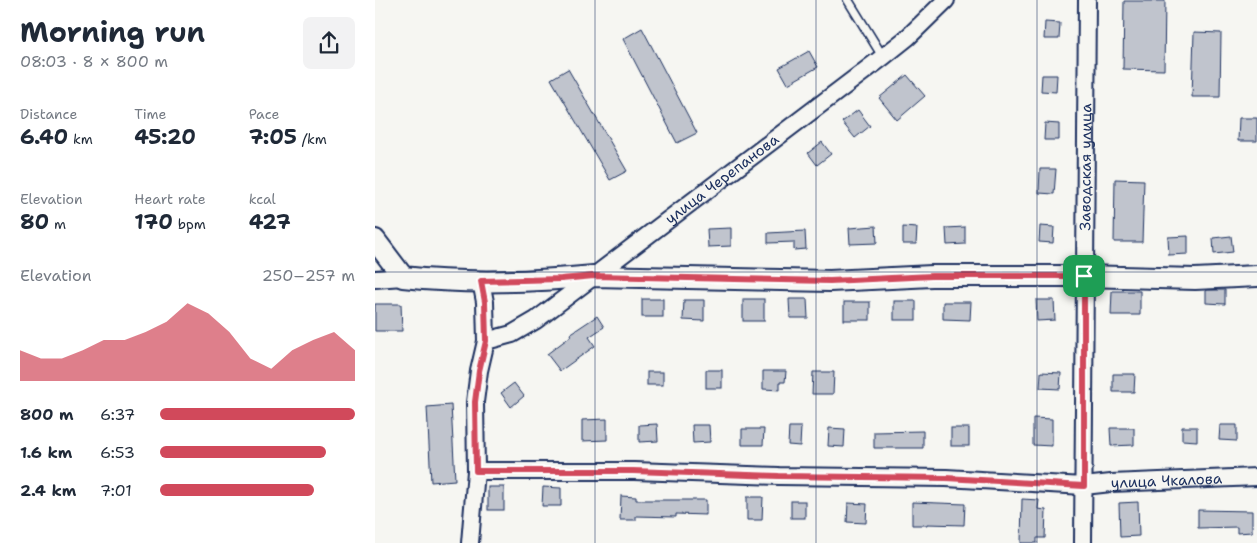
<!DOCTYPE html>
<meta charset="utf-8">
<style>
body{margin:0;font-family:"Shantell Sans",sans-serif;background:#f2f2f3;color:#1f2937;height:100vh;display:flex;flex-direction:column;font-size:19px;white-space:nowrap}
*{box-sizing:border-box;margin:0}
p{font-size:16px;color:#747a83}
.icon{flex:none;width:28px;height:28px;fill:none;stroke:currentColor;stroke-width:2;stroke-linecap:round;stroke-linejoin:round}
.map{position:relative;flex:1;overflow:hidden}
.sheet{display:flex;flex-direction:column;background:#fff;width:375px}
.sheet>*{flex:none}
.pin{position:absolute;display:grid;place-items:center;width:42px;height:42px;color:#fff;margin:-21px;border-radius:10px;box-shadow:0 2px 8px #0006}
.round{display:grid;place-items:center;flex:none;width:52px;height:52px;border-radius:8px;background:#f2f2f3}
.head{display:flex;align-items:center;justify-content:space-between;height:85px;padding:0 20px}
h1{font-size:28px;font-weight:700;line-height:38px}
.stats{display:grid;grid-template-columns:repeat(3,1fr);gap:8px;height:85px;padding:5px 20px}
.stats div{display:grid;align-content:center}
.stats b{font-size:21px;font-weight:700}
.stats small{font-size:14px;font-weight:400}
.stats p{font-size:14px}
.chart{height:140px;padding:10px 20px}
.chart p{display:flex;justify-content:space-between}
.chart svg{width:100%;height:90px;margin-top:5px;fill:#d1495b;opacity:.7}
ul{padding:0 20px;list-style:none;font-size:16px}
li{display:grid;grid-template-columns:80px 60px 1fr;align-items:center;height:38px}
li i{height:12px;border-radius:6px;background:#d1495b}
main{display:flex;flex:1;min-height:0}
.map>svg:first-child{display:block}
.building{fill:#c0c4cd;stroke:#1b2f5e}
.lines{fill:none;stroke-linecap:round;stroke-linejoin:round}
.service-casing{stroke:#1b2f5e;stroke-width:11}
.minor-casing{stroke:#1b2f5e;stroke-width:20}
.tertiary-casing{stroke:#1b2f5e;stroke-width:24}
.service{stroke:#f6f6f2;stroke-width:8}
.minor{stroke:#f6f6f2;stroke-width:16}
.tertiary{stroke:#f6f6f2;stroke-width:20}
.route-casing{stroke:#fff;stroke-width:10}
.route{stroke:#d1495b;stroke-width:6}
.grid{fill:none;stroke:#1b2f5e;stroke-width:1;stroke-opacity:0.55}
.labels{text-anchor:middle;stroke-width:4;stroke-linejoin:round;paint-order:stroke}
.street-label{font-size:15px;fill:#1b2f5e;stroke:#f6f6f2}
</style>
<main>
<section class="sheet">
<div class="head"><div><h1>Morning run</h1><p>08:03 · 8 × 800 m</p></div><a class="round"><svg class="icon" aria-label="share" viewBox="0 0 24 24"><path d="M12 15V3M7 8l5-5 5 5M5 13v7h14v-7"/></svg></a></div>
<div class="stats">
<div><p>Distance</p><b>6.40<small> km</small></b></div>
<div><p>Time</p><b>45:20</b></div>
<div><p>Pace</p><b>7:05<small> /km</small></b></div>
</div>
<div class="stats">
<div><p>Elevation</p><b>80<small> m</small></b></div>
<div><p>Heart rate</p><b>170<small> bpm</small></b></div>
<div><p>kcal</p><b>427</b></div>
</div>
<div class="chart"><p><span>Elevation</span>250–257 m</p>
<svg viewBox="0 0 160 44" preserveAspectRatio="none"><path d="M0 44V29L10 33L20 33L30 29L40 24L50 24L60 20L70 15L80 6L90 11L100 20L110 33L120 38L130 29L140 24L150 20L160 29V44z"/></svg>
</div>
<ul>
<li><b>800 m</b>6:37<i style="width:100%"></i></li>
<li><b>1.6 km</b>6:53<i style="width:85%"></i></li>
<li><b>2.4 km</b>7:01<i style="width:79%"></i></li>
</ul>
</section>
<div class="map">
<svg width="882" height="543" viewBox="0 0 882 543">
<rect width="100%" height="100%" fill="#f6f6f2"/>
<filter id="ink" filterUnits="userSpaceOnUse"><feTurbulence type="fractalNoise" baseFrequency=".02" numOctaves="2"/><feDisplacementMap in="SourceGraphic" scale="10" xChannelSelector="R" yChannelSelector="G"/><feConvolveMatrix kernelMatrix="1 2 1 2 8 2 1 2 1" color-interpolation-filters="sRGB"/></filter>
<g filter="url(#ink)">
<g class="building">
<polygon points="749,1 790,1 789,70 748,69"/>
<polygon points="670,22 685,23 684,39 669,39"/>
<polygon points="267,28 322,133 302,143 248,39"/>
<polygon points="819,32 846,33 845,97 817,97"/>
<polygon points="434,51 443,67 413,84 404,68"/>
<polygon points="193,69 252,171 235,180 176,79"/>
<polygon points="532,75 550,96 522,120 504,98"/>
<polygon points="667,75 682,75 681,92 666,91"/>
<polygon points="483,110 495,126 480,138 467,122"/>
<polygon points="864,118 882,118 882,141 863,141"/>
<polygon points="670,123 684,124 684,140 669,140"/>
<polygon points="447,142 456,154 442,165 433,153"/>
<polygon points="665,169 681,169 679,194 664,193"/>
<polygon points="740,179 769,180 767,242 739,242"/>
<polygon points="501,226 502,243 475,244 474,228"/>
<polygon points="665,226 679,227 678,243 664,242"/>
<polygon points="528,227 542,228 541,244 528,244"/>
<polygon points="590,227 590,244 572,245 571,228"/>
<polygon points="356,228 356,246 333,247 332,229"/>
<polygon points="430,231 431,249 419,250 419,242 393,243 393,233"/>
<polygon points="813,236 813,254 794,255 793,237"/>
<polygon points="856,236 858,252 839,254 838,238"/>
<polygon points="831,290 850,290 850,304 831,303"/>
<polygon points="737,291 765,291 765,315 736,315"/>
<rect x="267" y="299" width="21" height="18"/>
<rect x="368" y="299" width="21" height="22"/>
<polygon points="414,299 432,299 433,318 415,318"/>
<polygon points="309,300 329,300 329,321 308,320"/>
<polygon points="661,300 679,300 680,320 662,321"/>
<rect x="519" y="301" width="22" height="19"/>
<rect x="469" y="302" width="26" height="18"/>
<polygon points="568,302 596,302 595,320 568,319"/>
<polygon points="0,304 26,304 27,331 0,331"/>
<polygon points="222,316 229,327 214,337 220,346 185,371 172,354 196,336 195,334"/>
<rect x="331" y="370" width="16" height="18"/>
<polygon points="388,371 411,371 410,382 405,382 405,390 388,389"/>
<rect x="272" y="372" width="16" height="13"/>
<polygon points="438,372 459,372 458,394 437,394"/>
<polygon points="666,372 686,373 685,389 665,388"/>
<polygon points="738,374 760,374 759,392 738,392"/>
<polygon points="139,383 149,396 136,407 126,393"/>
<polygon points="76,405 80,480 56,482 52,407"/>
<polygon points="658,418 677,419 677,446 658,445"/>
<polygon points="232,419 232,440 207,441 207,420"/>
<polygon points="282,424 283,441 264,442 264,425"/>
<polygon points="317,425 334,425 335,442 318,443"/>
<polygon points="845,425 862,425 862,441 844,440"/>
<polygon points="414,427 426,427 425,446 413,445"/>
<polygon points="807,427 822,427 822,441 807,440"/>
<polygon points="454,428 470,429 469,447 453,446"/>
<rect x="576" y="428" width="18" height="18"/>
<polygon points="735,428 759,428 759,445 736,446"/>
<polygon points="367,429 389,429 388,445 367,445"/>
<polygon points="548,431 548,448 499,448 499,432"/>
<rect x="113" y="487" width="16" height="23"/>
<polygon points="168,487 186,488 186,506 167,506"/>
<polygon points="246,496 261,497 261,500 331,500 331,515 301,514 301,517 261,516 261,520 245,520"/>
<polygon points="372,497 388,497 387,520 372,520"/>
<polygon points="647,499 664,500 663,509 671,510 670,538 662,538 662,543 646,543"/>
<rect x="416" y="501" width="14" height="17"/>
<polygon points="537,502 590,504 589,525 552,524 552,525 537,525"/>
<polygon points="763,502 764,536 745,537 744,503"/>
<polygon points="473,503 492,504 491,523 472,522"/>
<polygon points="823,510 877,511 877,532 862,533 862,527 823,528"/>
</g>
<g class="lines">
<defs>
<polyline id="service" points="473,0 508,57"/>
<g id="minor">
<polyline points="0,279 28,277"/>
<path id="s1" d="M111,341L137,334L161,320L508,57L532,38L571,0"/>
<path id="s2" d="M101,471H259L404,476L571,478L709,486L736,483L882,477"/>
<polyline points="95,543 101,471 100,402 104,371 111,341 110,302 106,281"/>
<path id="s3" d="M708,543L712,0"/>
</g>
<path id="tertiary" d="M0,240L28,277C91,284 156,282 219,276L455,281L557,276H709L820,279L882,276"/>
</defs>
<use href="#service" class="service-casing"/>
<use href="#minor" class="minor-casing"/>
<use href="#tertiary" class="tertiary-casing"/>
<use href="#service" class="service"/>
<use href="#minor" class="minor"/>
<use href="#tertiary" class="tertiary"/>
</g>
</g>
<g class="lines" filter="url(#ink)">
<defs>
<polygon id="route" points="219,276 455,281 557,276 709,276 709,486 571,478 404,476 258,471 101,471 100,402 104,371 111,341 110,302 106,281 186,279"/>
</defs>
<use href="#route" class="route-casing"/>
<use href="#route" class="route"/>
</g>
<path class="grid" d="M220,0V543M441,0V543M662,0V543M0,272H882"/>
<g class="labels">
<g class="street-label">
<text dy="5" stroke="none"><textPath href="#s3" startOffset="376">Заводская улица</textPath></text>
<text dy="5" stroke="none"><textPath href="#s1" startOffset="288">улица Черепанова</textPath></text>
<text dy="5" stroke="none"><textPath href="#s2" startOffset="691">улица Чкалова</textPath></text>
</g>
</g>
</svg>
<div class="pin" style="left:709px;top:276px;background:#1e9e55"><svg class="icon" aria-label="arrive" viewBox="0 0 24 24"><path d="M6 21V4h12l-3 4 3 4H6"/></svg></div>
</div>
</main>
